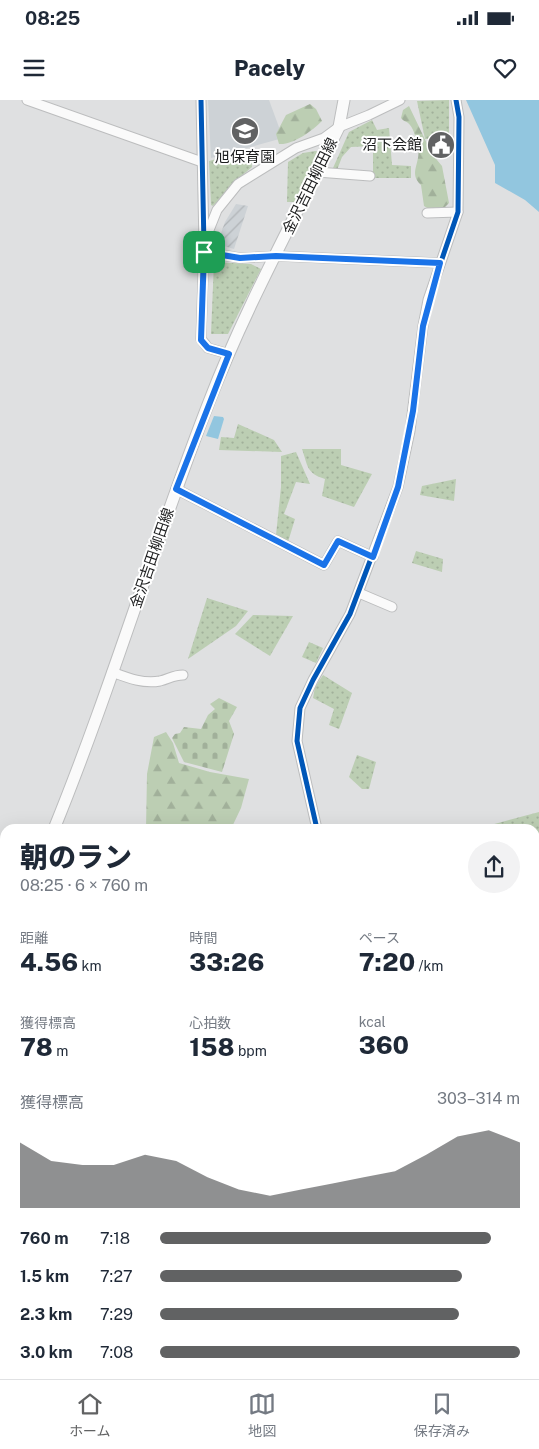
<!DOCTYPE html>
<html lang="ja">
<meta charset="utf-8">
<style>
body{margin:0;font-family:"Public Sans","Noto Sans JP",sans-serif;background:#f2f2f3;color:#1f2937;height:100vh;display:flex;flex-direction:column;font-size:19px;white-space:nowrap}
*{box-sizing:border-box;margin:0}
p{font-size:16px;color:#747a83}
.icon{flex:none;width:28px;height:28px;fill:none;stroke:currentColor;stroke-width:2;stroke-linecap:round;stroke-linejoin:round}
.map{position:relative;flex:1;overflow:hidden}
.side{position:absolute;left:0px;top:724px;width:540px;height:556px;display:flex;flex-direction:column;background:#fff;border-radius:15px 15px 0 0;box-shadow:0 5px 20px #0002}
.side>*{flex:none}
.pin{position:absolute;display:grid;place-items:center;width:42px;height:42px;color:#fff;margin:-21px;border-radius:10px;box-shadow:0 2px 8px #0006}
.round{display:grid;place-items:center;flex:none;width:52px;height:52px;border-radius:26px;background:#f2f2f3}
.summary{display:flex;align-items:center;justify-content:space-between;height:85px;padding:0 20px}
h1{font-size:28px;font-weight:800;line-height:38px}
.figures{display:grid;grid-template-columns:repeat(3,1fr);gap:8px;height:85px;padding:5px 20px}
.figures div{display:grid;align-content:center}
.figures b{font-size:25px;font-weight:800}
.figures small{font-size:14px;font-weight:400}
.figures p{font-size:14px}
.chart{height:140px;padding:10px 20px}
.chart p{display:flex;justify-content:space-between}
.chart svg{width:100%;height:90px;margin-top:5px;fill:#616263;opacity:.7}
ul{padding:0 20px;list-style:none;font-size:16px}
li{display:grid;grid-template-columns:80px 60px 1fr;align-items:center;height:38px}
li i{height:12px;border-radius:6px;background:#616263}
.status{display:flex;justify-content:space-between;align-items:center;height:35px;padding:0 25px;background:#fff;direction:ltr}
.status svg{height:14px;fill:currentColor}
header{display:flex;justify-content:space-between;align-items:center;height:65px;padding:0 20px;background:#fff;font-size:22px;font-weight:800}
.menu{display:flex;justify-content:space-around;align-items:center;height:70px;border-top:1px solid #e0e1e3;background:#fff;font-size:14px;color:#747a83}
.menu a{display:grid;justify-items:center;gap:2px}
.menu .active{color:#616263}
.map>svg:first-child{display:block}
.built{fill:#cdd2d6}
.industrial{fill:url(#industrial-furrows)}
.grass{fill:url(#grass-dots)}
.forest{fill:url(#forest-firs)}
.cemetery{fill:url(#cemetery-stones)}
.water{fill:#92c6df}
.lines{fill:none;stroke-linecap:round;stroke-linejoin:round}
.minor-casing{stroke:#bcbdbe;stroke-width:11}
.major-casing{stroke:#bcbdbe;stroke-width:13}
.minor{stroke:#fafafa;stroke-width:9}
.major{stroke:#fafafa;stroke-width:11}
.cycleway-casing{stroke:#fff;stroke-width:8}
.cycleway{stroke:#0057b8;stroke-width:5}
.route-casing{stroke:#fff;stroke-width:10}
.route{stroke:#1a73e8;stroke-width:6}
.labels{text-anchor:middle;stroke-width:4;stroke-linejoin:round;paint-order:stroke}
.poi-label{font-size:15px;fill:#1d1e1f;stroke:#fff;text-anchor:end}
.street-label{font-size:15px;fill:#1d1e1f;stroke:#fff}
</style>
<div class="status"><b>08:25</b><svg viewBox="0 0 49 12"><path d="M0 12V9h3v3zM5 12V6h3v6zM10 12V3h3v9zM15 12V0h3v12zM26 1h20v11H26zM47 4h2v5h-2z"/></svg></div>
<header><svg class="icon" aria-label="menu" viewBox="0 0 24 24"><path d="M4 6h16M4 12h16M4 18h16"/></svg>Pacely<svg class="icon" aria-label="heart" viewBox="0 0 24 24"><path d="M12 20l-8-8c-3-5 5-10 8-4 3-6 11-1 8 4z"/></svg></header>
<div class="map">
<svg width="539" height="1279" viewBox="0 0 539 1279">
<defs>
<pattern id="industrial-furrows" width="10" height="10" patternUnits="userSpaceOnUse" patternTransform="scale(1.25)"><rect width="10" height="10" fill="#cdd2d6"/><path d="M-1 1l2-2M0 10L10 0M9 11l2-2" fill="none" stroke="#b0b4b7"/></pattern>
<pattern id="grass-dots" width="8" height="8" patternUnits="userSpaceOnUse" patternTransform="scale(1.25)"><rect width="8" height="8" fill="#bcceb3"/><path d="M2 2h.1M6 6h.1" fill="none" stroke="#a1b09a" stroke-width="1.8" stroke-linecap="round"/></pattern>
<pattern id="forest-firs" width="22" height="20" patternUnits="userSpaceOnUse" patternTransform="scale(1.25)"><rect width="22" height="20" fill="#bcceb3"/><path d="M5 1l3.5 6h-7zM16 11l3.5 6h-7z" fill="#a1b09a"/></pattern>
<pattern id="cemetery-stones" width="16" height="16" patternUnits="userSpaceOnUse" patternTransform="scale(1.25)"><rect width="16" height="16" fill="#bcceb3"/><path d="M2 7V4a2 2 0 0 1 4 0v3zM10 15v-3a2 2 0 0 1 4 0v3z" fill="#a1b09a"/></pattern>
</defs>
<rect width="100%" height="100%" fill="#dfe0e1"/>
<g class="built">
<polygon points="208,0 269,0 283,38 211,58"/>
<polygon points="0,751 5,752 5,805 0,803"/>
</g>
<polygon class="industrial" points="236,104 248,106 234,149 217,144 225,122"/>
<g class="grass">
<polygon points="449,0 449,38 425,39 417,1"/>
<polygon points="372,20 377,30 389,28 392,65 411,66 411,78 373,78 373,46 351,47 342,57 337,70 333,68 349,32"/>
<polygon points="250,50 252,67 238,79 213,106 211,105 209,61"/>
<polygon points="315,51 320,52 296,102 287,102 288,62 303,53"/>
<polygon points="214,162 251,164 261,169 228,234 211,234"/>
<polygon points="238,324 274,340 282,352 219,350 221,337 234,338"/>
<path d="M302,349H341V365L372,374L354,407L322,396L325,379C306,373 308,366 302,349Z"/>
<polygon points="296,352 310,384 296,382 284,414 295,419 288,442 276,435 281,387 281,356"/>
<polygon points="456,379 454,401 420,395 422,386"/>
<polygon points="416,451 443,459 442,472 412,463"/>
<polygon points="207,498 248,511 236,526 188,559"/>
<polygon points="253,515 293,516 270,556 235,534"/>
<polygon points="309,542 323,548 316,563 302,557"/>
<polygon points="323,575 352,593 339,629 329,625 334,609 313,598 315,587"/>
<polygon points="357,655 376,662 369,689 362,689 349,677"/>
<polygon points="539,712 539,771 535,768 535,729 476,729"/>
</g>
<g class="forest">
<path d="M310,4L316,9L322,21C312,31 293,45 279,44L276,34L286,15Z"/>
<path d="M409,6L432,54L442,66L449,103L444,108L429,109L424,106L421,85C408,73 421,63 418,48C417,42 414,29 410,25C407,21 404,22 401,18L403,10Z"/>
<polygon points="166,632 173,643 179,663 210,672 249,679 241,708 231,729 146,729 147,674 154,637"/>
<polygon points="169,1275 218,1275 220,1279 177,1279"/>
<polygon points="250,1275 408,1275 410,1279 254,1279"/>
</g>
<polygon class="cemetery" points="219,598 237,607 229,621 234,634 222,672 184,662 172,638 175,634 180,633 184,627 201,629 208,615 215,609 210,604"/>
<g class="water">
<polygon points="466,0 539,0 539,112 525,100 495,83 495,65"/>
<polygon points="214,316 223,317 224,319 218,339 206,336"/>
</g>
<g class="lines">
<defs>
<g id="minor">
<polyline points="27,0 202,62"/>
<polyline points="201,0 204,145 201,239 208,248 229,254"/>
<polyline points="317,72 370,76"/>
<polyline points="427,113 458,112"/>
<polyline points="205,140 217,110 238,84 296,48 324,38 339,27 369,15 400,0"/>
<polyline points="204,152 240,158 277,156 440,163"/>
<polyline points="176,389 324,465 338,441 373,457"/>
<polyline points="359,493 392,507"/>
<path d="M112,572C128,578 143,584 160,581C169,579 173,575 183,575"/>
<polyline points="317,729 297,641 300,608 313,580 350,514 398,387 410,331 423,226 428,200 458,112 459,17 456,0"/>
<polyline points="535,935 539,934"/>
<polyline points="535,976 539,975"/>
<polyline points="0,1004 5,1004"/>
<polyline points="535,1023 539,1021"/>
<polyline points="0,1117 5,1118"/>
<polyline points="535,1155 539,1153"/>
<polyline points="535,1243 539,1247"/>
<polyline points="444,1275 448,1279"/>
<polyline points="522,1275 526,1279"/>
</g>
<g id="major">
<path d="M54,729C111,589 154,443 209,302C245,208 295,118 339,27L344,0"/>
<polyline points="37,1275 37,1279"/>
</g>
</defs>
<use href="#minor" class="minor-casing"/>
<use href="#major" class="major-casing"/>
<use href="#minor" class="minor"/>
<use href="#major" class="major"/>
<defs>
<g id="cycleway">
<polyline points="201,0 204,145 201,239 208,248 229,254"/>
<polyline points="317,729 297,641 300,608 313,580 350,514 398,387 410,331 423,226 428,200 458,112 459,17 456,0"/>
</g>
</defs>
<use href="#cycleway" class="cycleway-casing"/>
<use href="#cycleway" class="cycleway"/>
</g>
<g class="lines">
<defs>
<polygon id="route" points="204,152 240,158 276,156 440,163 423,226 413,311 398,387 373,457 338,441 324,465 176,389 229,254 208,248 201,240"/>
</defs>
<use href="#route" class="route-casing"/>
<use href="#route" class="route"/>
</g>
<defs>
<symbol id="school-disc" viewBox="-11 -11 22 22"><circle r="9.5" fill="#616263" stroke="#fff"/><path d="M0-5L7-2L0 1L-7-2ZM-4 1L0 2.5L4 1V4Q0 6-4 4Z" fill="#fff"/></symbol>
<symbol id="civic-disc" viewBox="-11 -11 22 22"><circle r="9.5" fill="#616263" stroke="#fff"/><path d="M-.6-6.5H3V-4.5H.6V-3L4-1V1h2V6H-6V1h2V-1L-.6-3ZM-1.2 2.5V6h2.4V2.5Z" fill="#fff"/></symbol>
</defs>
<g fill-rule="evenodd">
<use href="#school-disc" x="229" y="15" width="32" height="32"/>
<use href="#civic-disc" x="425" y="29" width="32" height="32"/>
</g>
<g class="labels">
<g class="poi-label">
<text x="422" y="50">沼下会館</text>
<text x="245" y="62" text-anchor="middle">旭保育園</text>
</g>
<g class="street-label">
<text transform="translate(310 86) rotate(-64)" y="5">金沢吉田柳田線</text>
<text transform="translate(152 458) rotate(-71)" y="5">金沢吉田柳田線</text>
</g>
</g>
</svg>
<div class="pin" style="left:204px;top:152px;background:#1e9e55"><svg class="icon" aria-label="arrive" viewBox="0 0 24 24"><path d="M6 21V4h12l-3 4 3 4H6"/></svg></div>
<section class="side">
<div class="summary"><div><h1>朝のラン</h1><p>08:25 · 6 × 760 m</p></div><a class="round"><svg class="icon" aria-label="share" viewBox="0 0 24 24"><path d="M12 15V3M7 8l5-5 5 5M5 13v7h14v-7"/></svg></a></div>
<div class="figures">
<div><p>距離</p><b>4.56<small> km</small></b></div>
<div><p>時間</p><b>33:26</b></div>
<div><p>ペース</p><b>7:20<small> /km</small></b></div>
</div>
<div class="figures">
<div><p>獲得標高</p><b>78<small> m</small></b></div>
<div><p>心拍数</p><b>158<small> bpm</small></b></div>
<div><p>kcal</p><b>360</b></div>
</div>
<div class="chart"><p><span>獲得標高</span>303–314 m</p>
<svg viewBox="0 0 160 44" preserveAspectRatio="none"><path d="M0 44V12L10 21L20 23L30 23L40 18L50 21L60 29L70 35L80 38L90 35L100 32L110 29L120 26L130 18L140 9L150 6L160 12V44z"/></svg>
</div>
<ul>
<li><b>760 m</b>7:18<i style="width:92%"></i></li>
<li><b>1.5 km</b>7:27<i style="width:84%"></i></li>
<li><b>2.3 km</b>7:29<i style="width:83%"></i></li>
<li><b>3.0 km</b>7:08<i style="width:100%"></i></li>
</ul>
</section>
</div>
<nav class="menu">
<a class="active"><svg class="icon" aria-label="home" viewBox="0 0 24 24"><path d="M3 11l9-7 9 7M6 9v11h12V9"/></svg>ホーム</a>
<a><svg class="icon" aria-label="map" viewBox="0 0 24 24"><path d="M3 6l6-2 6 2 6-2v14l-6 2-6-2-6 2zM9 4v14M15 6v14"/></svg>地図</a>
<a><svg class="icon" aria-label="saved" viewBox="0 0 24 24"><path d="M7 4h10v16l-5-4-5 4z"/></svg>保存済み</a>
</nav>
